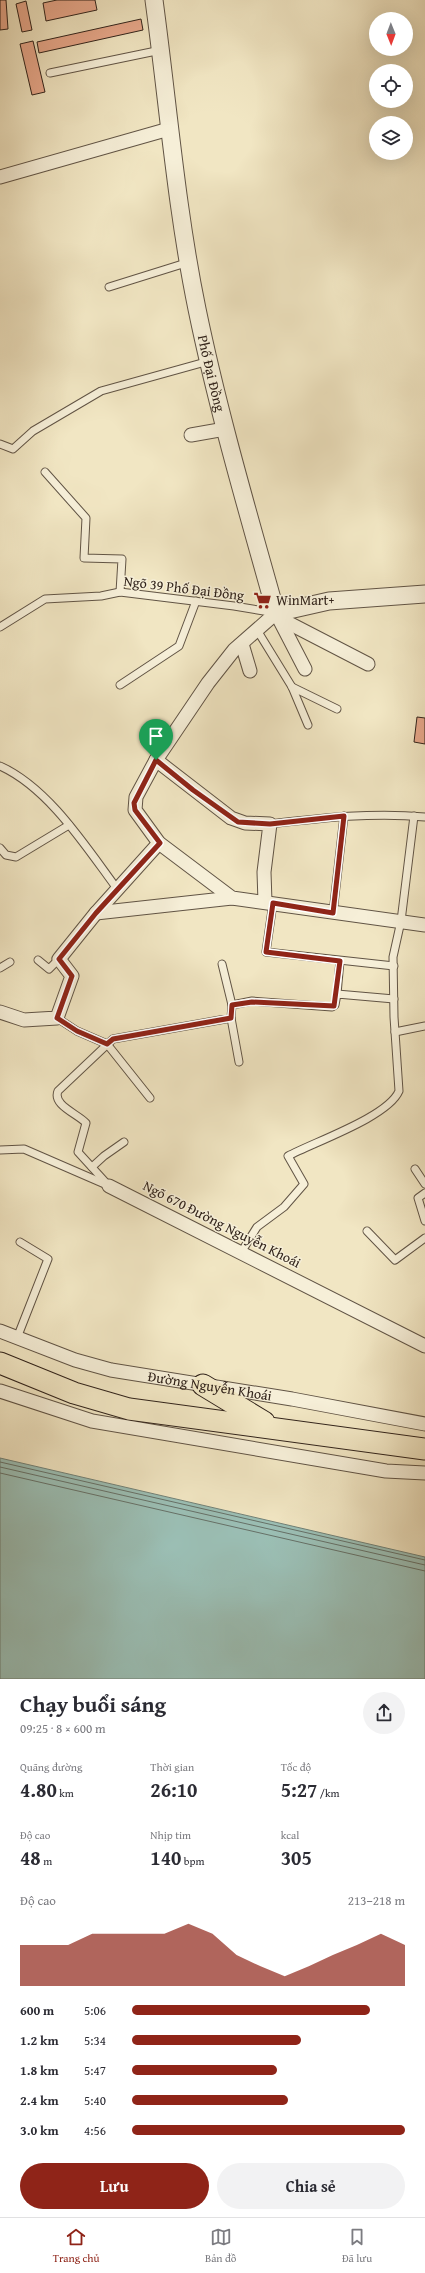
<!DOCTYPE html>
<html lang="vi">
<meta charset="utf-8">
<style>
body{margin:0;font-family:"Gentium Book Plus",serif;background:#f2f2f3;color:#2b2b33;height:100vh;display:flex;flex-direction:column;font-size:15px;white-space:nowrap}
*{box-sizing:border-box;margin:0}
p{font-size:13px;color:#7c7c81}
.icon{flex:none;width:22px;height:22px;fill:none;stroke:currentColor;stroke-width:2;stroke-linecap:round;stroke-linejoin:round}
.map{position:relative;height:1679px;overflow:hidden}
.side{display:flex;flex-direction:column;background:#fff;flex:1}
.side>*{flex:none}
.needle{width:26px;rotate:179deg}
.controls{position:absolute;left:369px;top:12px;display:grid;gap:8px}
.controls a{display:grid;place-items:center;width:44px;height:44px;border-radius:50%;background:#fff;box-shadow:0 4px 16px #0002;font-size:20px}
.pin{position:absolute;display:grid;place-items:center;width:34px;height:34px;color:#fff;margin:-41px -17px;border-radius:50% 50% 50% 0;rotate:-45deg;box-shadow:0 0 4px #0007}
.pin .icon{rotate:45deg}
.round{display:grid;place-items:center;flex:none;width:42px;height:42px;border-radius:21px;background:#f2f2f3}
.head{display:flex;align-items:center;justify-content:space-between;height:68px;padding:0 20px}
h1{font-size:22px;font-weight:700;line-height:30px}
.stats{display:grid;grid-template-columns:repeat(3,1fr);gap:6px;height:68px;padding:4px 20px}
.stats div{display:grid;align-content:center}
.stats b{font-size:20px;font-weight:700}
.stats small{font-size:11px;font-weight:400}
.stats p{font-size:11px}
.chart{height:112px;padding:8px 20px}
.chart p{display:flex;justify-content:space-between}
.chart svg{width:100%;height:72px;margin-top:4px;fill:#8f2418;opacity:.7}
.primary-button{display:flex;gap:8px;margin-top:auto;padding:8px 20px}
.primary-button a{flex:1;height:46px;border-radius:24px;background:#8f2418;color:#fff;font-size:16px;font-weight:700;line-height:46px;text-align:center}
.primary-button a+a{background:#f2f2f3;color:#2b2b33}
ul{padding:0 20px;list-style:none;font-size:13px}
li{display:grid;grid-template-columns:64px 48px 1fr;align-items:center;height:30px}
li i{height:10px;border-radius:5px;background:#8f2418}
.dock{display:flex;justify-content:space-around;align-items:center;height:56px;border-top:1px solid #e1e1e2;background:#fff;font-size:11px;color:#7c7c81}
.dock a{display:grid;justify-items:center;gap:2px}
.dock .current{color:#8f2418}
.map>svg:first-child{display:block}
.water{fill:#9bbfb5;stroke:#718177}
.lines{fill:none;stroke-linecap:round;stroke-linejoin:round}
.shore{stroke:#667168;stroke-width:1}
.building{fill:#e8a88b;stroke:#31231b}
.service-casing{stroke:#615445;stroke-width:9}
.minor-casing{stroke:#615445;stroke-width:15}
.tertiary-casing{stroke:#615445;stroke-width:19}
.primary-casing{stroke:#31231b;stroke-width:23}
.service{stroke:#f6efd8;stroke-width:7}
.minor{stroke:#f6efd8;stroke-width:13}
.tertiary{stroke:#f6efd8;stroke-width:17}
.primary{stroke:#f1e6c3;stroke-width:21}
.route-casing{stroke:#fff;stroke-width:8}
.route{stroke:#8f2418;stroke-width:5}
.labels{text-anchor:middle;stroke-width:3;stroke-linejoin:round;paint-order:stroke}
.street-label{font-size:14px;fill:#31231b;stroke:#f6efd8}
.poi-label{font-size:14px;fill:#31231b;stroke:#f6efd8;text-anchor:start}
</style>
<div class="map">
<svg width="425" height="1679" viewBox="0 0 425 1679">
<rect width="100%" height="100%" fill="#f1e6c3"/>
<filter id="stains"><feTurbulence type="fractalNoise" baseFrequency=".005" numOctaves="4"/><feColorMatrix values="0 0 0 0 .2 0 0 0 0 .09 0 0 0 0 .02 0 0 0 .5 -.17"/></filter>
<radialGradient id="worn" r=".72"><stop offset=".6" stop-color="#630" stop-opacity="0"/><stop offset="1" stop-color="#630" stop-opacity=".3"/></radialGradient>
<polygon class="water" points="0,1458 425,1557 425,1679 0,1679"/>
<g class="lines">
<g class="shore">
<polyline points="0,1462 425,1560"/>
<polyline points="0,1467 425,1565"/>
<polyline points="0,1473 425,1571"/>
</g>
</g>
<g class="building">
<polygon points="0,0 6,0 8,29 0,30"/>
<polygon points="57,0 95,0 97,10 46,21 43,3"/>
<polygon points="26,1 32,30 22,32 16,4"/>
<polygon points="141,19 143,30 39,53 37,42"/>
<polygon points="33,41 45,92 32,95 20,44"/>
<polygon points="417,717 425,718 425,744 414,742"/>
</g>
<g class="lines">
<defs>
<g id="service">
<polyline points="50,73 161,50"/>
<polyline points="109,287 189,262"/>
<polyline points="0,444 13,449 33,431 101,391 209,361"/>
<polyline points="45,472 86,518 84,558 122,559 120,592"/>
<polyline points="0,627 45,599 101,596 120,592 234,606 276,613"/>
<polyline points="257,630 292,687 308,725"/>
<polyline points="120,685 179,646 196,601"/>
<polyline points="292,687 337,709"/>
<path d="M0,766C49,788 86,847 118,890"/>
<path d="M270,824C322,818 373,812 425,817"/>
<polyline points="0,848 6,855 16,857 69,825"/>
<polyline points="273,903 266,952 394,966"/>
<polyline points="333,913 344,816"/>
<polyline points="38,960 49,969 59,959"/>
<polyline points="222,964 232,1005"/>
<polyline points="0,968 10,962"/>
<polyline points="337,994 340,961"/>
<polyline points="57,1018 77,1031 107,1044 150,1098"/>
<polyline points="231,1018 239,1062"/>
<polyline points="395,1032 425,1026"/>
<polyline points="0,1150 24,1149 107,1185"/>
<polyline points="92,1167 104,1156 124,1142"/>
<polyline points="415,1169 425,1184"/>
<path d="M109,1186L78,1152L86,1123C78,1114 52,1105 58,1091L113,1039L231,1018L232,1005L252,1001L332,1007L335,1005L337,994L394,999"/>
<polyline points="425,1193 418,1198 425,1221"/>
<polyline points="367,1231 395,1260 425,1238"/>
<path d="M242,1251L257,1227L284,1207L304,1184L288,1156C314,1142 388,1117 399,1091L394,1017L393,957L401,921L414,816"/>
<polyline points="17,1338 48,1259 20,1242"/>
</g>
<g id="minor">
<polyline points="0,177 169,129"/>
<polyline points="191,435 225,429"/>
<polyline points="279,618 368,664"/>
<polyline points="242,644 250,671"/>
<polyline points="305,669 276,613 234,650 208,683 156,760 136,797 135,810 159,843 232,898 425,925"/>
<polyline points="156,760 231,818 245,823 270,824 264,872 265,902"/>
<polyline points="96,913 232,898"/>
<polyline points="0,1012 24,1020 57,1018 72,976 59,959 96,913 159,843"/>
<polyline points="109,1186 425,1346"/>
<path id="s1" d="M0,1331L75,1360L111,1370L292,1399L425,1424"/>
<polyline points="0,1391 92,1421 386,1471 425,1473"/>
</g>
<g id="tertiary">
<path id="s2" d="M154,0C168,103 176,207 197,309C218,411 248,513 276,613L329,601L425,594"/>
</g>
<g id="primary">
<polyline points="0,1363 74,1393 129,1409 425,1449"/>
<polyline points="203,1385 264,1422"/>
</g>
</defs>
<use href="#service" class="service-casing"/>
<use href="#minor" class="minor-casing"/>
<use href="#tertiary" class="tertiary-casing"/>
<use href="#primary" class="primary-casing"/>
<use href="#service" class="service"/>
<use href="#minor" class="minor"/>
<use href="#tertiary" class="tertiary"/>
<use href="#primary" class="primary"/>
</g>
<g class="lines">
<defs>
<polygon id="route" points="156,760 193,790 238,822 270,824 344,816 333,913 273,903 266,952 340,961 334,1006 252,1002 232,1005 231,1018 113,1039 107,1044 77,1031 57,1018 72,976 59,959 96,913 160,843 135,810 134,803"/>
</defs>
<use href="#route" class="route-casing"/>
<use href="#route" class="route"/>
</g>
<defs>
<symbol id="supermarket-bare" viewBox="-9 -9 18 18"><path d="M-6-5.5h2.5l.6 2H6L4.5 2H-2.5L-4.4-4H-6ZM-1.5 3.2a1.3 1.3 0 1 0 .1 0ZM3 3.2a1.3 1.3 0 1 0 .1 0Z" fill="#8f2418" stroke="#f6efd8" stroke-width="2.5" paint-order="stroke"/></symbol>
</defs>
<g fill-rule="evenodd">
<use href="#supermarket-bare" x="250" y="588" width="25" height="25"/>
</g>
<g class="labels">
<g class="street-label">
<text dy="5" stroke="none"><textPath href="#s2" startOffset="378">Phố Đại Đồng</textPath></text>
<text transform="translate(184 588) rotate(7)" y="5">Ngõ 39 Phố Đại Đồng</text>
<text transform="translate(222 1224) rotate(27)" y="5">Ngõ 670 Đường Nguyễn Khoái</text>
<text dy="5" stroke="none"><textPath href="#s1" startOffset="218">Đường Nguyễn Khoái</textPath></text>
</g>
<g class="poi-label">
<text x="276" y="605">WinMart+</text>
</g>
</g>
<rect width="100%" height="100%" filter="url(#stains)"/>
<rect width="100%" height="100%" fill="url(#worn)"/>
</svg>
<div class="controls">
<a><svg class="needle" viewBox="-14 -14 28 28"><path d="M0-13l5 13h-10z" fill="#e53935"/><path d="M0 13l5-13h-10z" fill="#7c7c81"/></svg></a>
<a><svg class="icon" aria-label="locate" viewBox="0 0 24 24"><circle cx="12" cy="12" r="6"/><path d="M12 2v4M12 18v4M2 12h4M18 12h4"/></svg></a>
<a><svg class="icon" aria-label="layers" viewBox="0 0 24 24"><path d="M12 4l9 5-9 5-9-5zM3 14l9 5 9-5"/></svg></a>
</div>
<div class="pin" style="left:156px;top:760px;background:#1e9e55"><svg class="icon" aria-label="arrive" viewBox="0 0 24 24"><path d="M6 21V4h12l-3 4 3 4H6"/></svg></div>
</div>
<section class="side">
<div class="head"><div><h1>Chạy buổi sáng</h1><p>09:25 · 8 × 600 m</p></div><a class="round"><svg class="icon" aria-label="share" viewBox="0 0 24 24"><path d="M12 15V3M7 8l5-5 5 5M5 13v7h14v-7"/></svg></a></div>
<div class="stats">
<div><p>Quãng đường</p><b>4.80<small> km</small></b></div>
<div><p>Thời gian</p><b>26:10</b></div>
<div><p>Tốc độ</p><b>5:27<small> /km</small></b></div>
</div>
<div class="stats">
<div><p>Độ cao</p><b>48<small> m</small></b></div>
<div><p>Nhịp tim</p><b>140<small> bpm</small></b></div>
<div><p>kcal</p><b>305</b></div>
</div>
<div class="chart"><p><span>Độ cao</span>213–218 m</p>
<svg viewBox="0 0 160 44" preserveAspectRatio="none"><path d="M0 44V19L10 19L20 19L30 12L40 12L50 12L60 12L70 6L80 12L90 25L100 32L110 38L120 32L130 25L140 19L150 12L160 19V44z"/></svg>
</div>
<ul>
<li><b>600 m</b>5:06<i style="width:87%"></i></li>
<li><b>1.2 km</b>5:34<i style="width:62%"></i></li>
<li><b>1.8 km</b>5:47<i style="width:53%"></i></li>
<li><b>2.4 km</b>5:40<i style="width:57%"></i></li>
<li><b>3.0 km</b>4:56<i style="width:100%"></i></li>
</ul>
<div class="primary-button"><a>Lưu</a><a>Chia sẻ</a></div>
</section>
<nav class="dock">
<a class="current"><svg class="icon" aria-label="home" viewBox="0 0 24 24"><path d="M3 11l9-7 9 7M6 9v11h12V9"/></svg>Trang chủ</a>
<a><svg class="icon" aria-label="map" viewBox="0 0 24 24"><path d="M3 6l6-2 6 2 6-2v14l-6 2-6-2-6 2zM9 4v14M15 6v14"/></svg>Bản đồ</a>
<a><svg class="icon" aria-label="saved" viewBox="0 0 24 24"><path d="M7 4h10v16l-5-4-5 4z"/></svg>Đã lưu</a>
</nav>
